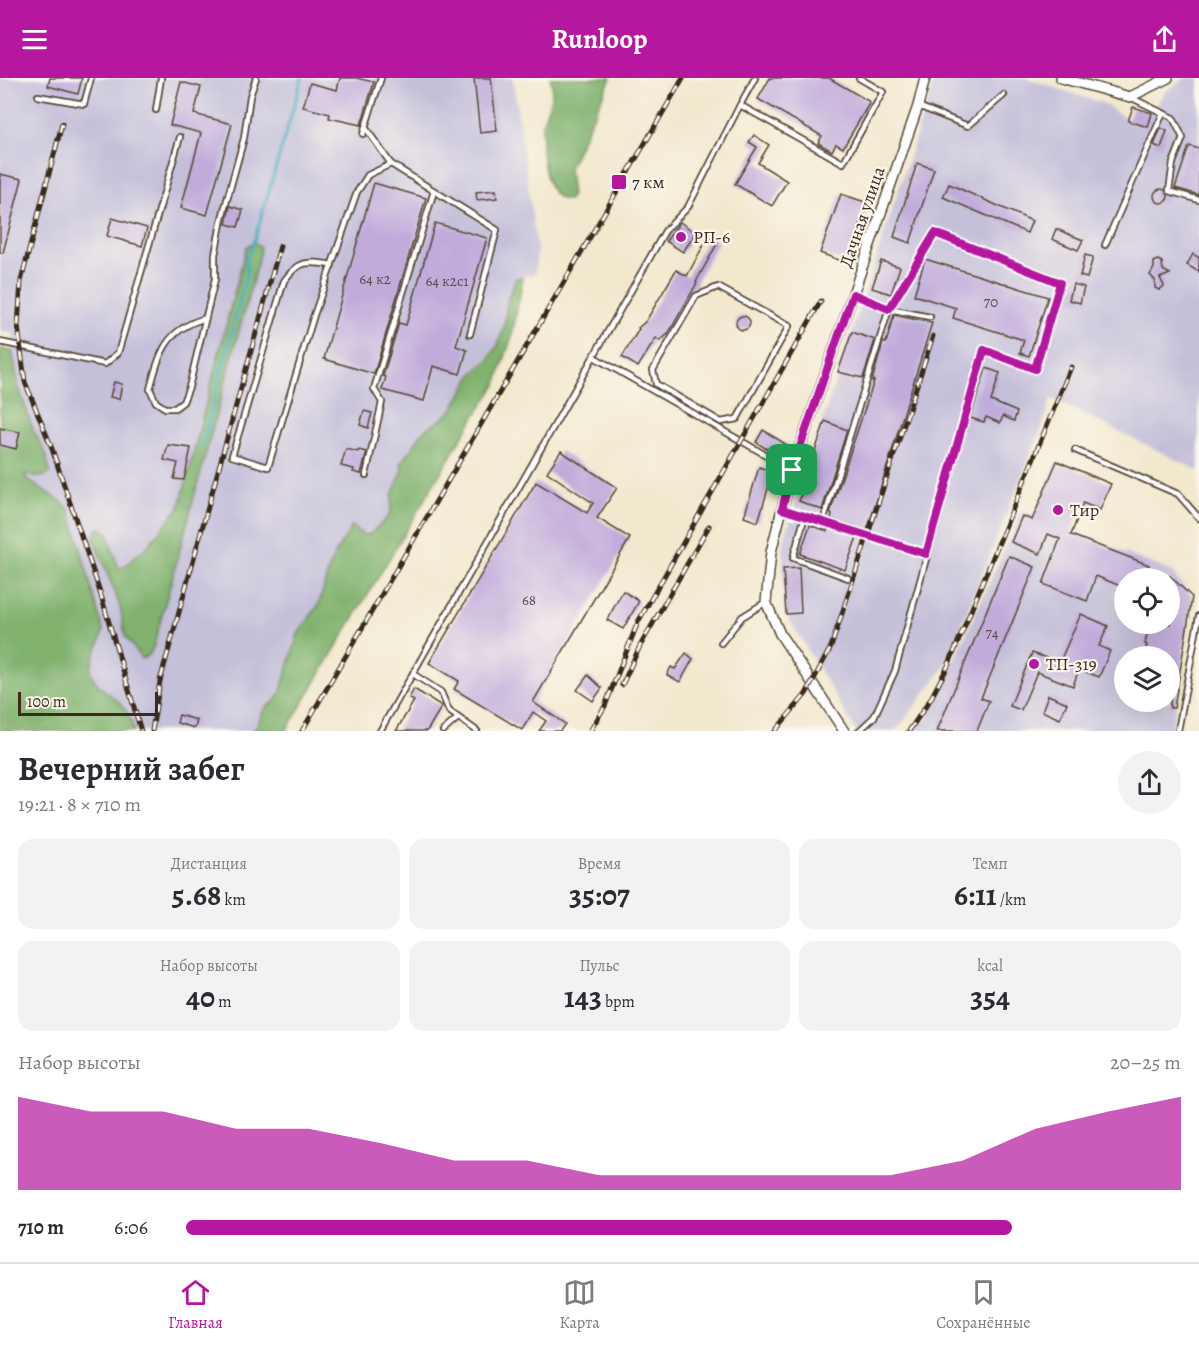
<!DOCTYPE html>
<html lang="ru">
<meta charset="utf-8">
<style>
body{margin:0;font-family:Alegreya,serif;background:#f2f2f3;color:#2b2b33;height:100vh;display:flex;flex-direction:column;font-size:22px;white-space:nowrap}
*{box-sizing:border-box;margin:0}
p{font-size:20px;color:#7c7c81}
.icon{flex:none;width:33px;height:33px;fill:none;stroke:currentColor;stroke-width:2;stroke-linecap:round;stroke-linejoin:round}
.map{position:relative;height:653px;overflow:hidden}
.sheet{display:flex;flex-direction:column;background:#fff;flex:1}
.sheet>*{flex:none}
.controls{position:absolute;left:1114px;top:490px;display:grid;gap:12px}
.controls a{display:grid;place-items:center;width:66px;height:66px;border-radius:50%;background:#fff;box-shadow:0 6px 24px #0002;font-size:30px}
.scale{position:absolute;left:18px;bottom:15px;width:140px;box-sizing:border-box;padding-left:6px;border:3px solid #3b2a1e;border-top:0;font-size:16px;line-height:21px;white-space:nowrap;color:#3b2a1e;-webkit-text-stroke:4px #fbf7ec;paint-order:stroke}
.pin{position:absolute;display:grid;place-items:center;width:51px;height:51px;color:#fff;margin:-26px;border-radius:12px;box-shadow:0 3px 9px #0006}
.round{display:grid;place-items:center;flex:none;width:63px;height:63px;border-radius:32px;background:#f2f2f3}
.overview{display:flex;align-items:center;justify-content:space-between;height:102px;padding:0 18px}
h1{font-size:33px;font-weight:600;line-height:45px}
.stats{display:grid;grid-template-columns:repeat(3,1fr);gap:9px;height:102px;padding:6px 18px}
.stats div{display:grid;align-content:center;border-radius:15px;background:#f2f2f3;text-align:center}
.stats b{font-size:30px;font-weight:600}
.stats small{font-size:16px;font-weight:400}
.stats p{font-size:16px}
.chart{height:168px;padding:12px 18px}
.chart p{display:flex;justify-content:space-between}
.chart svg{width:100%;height:108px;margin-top:6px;fill:#b5179e;opacity:.7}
ul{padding:0 18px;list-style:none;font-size:20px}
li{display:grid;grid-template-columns:96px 72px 1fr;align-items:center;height:45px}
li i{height:15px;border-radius:8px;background:#b5179e}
header{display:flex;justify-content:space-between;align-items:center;height:78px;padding:0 18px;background:#b5179e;color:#fff;font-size:27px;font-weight:600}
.menu{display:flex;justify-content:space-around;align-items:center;height:84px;border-top:2px solid #e1e1e2;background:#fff;font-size:16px;color:#7c7c81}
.menu a{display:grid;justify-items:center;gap:3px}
.menu .selected{color:#b5179e}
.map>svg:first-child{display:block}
.industrial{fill:#c5c0da;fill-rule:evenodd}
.forest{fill:#80b26e;stroke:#5e6e46;stroke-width:1.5}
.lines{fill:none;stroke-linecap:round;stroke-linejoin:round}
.stream{stroke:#41acc0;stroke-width:3}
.building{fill:#c0abdb}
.lane-casing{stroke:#564638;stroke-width:8}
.street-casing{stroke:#564638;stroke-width:12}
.lane{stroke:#fff;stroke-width:4.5}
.street{stroke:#fff;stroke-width:9}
.rail-casing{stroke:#3b2a1e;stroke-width:5}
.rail{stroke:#fbf7ec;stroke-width:3;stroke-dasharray:9;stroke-linecap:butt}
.route-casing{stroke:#fff;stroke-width:12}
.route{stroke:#b5179e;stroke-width:8}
.poi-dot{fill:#b5179e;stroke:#fbf7ec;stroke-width:2}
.labels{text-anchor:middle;stroke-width:4.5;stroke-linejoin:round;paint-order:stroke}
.number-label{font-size:15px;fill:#5c4a4d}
.poi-label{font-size:18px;fill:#3b2a1e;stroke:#fbf7ec;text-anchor:start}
.street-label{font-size:18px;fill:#3b2a1e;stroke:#fbf7ec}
</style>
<header><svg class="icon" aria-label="menu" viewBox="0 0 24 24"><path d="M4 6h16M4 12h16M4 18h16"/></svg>Runloop<svg class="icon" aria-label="share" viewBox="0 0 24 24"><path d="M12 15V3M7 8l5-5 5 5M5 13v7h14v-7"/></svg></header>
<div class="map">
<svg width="1199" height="653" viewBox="0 0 1199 653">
<rect width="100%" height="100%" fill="#fbf7ec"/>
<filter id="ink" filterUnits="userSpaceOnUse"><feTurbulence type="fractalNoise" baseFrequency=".0167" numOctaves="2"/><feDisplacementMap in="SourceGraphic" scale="12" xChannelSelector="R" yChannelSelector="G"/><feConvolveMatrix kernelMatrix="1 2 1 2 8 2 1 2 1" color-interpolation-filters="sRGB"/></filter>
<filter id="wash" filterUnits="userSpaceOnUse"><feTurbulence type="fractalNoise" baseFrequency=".008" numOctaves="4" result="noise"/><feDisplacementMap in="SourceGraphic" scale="24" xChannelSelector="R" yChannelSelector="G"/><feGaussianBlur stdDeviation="1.35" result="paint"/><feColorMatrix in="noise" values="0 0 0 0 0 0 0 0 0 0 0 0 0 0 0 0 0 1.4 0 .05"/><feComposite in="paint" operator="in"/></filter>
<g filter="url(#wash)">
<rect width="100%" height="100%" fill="#f2e8ce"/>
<g class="industrial">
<polygon points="0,0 513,0 537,172 535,196 516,200 508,220 504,250 497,269 469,301 452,332 442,341 424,352 401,386 403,392 392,417 391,432 388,439 370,456 363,457 352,448 347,453 329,491 319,526 295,562 280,616 276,622 265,630 254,653 134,653 132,644 121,627 97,605 93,599 92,585 103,559 103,550 70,432 61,423 27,402 25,396 38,400 50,395 46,376 33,352 19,310 12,273 14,256 0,253"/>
<polygon points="935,0 1025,0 1105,26 1128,42 1133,29 1152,35 1164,14 1186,0 1199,0 1199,393 1051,320 1043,346 944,590 898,650 893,653 856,653 786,536 782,467"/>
<path d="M1022,432L1172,494L1192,519L1172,653H917L921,642L927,643ZM1125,501H1170V546H1125ZM1125,579H1170V624H1125Z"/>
</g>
<g class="forest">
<path d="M550,0H611L569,90L572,117L569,122C542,124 541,69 542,50C544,33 557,18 550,0Z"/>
<polygon points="254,164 260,169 260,175 154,567 150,576 142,581 125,558 120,528 93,459 99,450 107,455 119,491 128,486 134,479 148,468 180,428 246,169"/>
<polygon points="516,200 523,200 512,258 496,307 471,344 286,653 254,653 265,630 276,622 280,616 298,556 319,526 329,491 337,472 352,448 363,457 370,456 388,439 391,432 392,417 403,392 401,386 424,352 442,341 452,332 473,296 489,281 497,269 504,250 508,220"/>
<path d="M0,270L12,273L19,310L33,352L46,376L50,395C42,402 35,399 25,396L27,402L61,423L70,432L103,551C103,565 91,577 91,592C92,607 109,614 119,624C127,632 132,642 134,653H0Z"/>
</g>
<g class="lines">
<polyline class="stream" points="202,369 247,195 246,181 255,160 302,0"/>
</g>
<g id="blocks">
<g class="building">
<polygon points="50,0 82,0 78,16 48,8"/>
<polygon points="340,0 356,0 374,4 361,47 329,40 330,36 303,29 310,5 337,12"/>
<polygon points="474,0 491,0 497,53 480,55"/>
<polygon points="770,0 829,0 870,24 843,70 836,66 832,73 818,65 822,58 758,21"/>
<polygon points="181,4 201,9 194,36 232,46 207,137 181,130 201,55 170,47"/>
<polygon points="1133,29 1152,35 1148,49 1128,43"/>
<polygon points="1161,50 1167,53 1161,70 1154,67"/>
<polygon points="754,57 769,67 758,85 787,103 772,128 735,106 757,69 749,64"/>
<polygon points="1189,68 1199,71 1199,117 1175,110"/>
<polygon points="917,85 934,91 910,165 894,159"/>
<polygon points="0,96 22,101 3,175 0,175"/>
<polygon points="374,105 426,120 374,296 324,281"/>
<polygon points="949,106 1032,143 1027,155 943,119"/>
<circle cx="1161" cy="118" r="7"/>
<polygon points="496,112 497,120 477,122 476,114"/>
<polygon points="841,116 868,125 847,185 820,175"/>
<polygon points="230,128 243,132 238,149 226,146"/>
<polygon points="112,140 147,150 142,168 107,158"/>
<polygon points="680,144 696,155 683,174 666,163"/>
<polygon points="435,145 487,160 456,268 467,272 460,296 433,288 424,323 382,312 386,299 383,298 399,245 406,247"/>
<polygon points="1056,151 1083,162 1078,172 1052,161"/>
<polygon points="708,159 718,164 696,204 697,205 668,256 660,263 656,260 638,289 622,279 639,251 638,250 646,243 676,192 687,198"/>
<polygon points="1193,176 1199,180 1199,194 1187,187"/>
<polygon points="1085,177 1093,179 1087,200 1080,198"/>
<polygon points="925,181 1048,219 1029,278 1020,275 1024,262 953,240 956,230 914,217"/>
<polygon points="1158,182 1162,184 1163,192 1170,196 1160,200 1164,208 1159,212 1155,210 1155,202 1150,197 1154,190 1154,184"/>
<polygon points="881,183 900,189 891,216 872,210"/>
<polygon points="1073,206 1084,209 1080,225 1069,222"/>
<polygon points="894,237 932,245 867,453 831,441 832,436 830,435 874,303 872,303 883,264 886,265"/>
<circle cx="743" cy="245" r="7"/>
<polygon points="852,254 875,262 863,300 838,294"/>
<polygon points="986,290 1000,295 991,323 1017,334 1014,343 1003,338 1000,345 986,339 984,344 970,340"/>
<polygon points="114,304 122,306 119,321 110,319"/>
<polygon points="364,333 372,335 368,350 360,347"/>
<polygon points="825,343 847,352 822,432 799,423"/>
<polygon points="0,350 20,354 16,371 0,367"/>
<polygon points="763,352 787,367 779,379 756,364"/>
<polygon points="168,367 191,370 184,402 174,401 178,385 164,382"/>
<polygon points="346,371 358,374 359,372 367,374 361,396 353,394 354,391 341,388"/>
<polygon points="561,373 617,410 597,440 630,460 533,624 565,646 560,653 539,653 546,643 533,634 522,652 454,611 459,603 429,585 536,404 587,435 593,425 547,394"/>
<polygon points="1057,383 1111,406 1100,432 1083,425 1071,457 1149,487 1143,501 1125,501 1125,510 1096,498 1087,523 1043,506 1060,461 1048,456 1040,476 1011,464 1022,438 1032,442"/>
<polygon points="759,389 773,394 758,444 744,439"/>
<polygon points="810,447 827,453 828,450 857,459 845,492 800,476"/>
<polygon points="1009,478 1035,489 981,620 989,623 977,653 937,653"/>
<polygon points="799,490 801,535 786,536 783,491"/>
<polygon points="1170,498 1192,519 1174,630 1170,630 1170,579 1144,579 1147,567 1145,566 1149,546 1170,546"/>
<polygon points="623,513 639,523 623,551 607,542"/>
<polygon points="1081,536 1108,548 1099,568 1110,573 1099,599 1079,591 1073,608 1037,594 1021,632 1010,628 1032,575 1055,583 1055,581 1060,583"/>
<polygon points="686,575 693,581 680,604 667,597 671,589 675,591"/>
<polygon points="588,597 602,610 593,623 577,612"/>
<polygon points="414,611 442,628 427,653 396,653 414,623 409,620"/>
<polygon points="1048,617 1067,625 1060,641 1042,633"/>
<polygon points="179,637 197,642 195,650 177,645"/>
</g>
</g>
</g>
<g filter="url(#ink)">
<use href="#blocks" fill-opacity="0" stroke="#564638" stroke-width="1.5"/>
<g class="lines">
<defs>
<g id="lane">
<polyline points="755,0 740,27 843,85 883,14 859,0"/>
<polyline points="38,18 84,26 91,0"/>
<polyline points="1130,19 1173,40 1183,60 1173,85 1169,113 1199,122"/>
<polyline points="918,28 968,48 1004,17"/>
<polyline points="156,32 161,0"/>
<polyline points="365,49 391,86 497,152 470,256"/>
<polyline points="363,56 381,0"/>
<polyline points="1105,167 1163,35"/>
<path d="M332,187C307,183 299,182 284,203L232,378L268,389L314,237L357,114L368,97L391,86"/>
<polygon points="718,209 789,248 737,341 721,344 656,306 653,292 696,218"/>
<polyline points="853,216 889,231 930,239"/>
<path d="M206,240C166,251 160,274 150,311L156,324L165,330H175L183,324L189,309L215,201V177L222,140L244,60L250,18L256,0"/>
<polyline points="0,264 105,286 118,275 180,59"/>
<polyline points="594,279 792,392"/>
<polyline points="1075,372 1178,416 1199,440"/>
<polyline points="366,397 382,324 374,311 434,113"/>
<polyline points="782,431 926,476"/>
<polyline points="805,438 793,480 848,500"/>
<polyline points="823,444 889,231 935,155 1061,205 1035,291 984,272 895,593 874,639 859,653"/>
<polyline points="721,565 742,539 766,524"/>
<polyline points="413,596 441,614 449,633 477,653"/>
<polyline points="380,653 665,153 688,129 740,27"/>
<polyline points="443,653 458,640"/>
<polyline points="1178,653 1199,538"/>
</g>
<g id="street">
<polyline points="1061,0 1130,19 1168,0"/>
<polyline points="844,653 780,556 766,524 771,474 792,392 918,28 925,0"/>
</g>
</defs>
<use href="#lane" class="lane-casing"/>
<use href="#street" class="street-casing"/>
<use href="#lane" class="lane"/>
<use href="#street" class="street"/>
<defs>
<g id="rail">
<polyline points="62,46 21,203 18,248 25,304 51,368 100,514 141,653"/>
<polyline points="622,607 640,568 709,448"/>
<polyline points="152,653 160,603 280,168"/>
<polyline points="302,653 683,0"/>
<polyline points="590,653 605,628 638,544 821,223"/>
<polyline points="775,653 806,616 831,569 933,258"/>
<polyline points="909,653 930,622 949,586 1071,289"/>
</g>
</defs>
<use href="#rail" class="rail-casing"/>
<use href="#rail" class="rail"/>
</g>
</g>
<g class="lines" filter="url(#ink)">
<defs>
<polygon id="route" points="935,155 1060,205 1035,291 984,272 926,476 782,431 792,392 853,216 889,231"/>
</defs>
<use href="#route" class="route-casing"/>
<use href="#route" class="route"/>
</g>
<g class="poi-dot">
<rect x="611" y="96" width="16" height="16" rx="3"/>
<circle cx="681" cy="159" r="6"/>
<circle cx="1058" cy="432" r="6"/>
<circle cx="1034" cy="586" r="6"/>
</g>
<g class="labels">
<g class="number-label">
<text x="375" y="206">64 к2</text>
<text x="447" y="208">64 к2с1</text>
<text x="991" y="229">70</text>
<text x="529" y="527">68</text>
<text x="992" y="560">74</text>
</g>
<g class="poi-label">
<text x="632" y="110">7 км</text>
<text x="693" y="165">РП-6</text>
<text x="1070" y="438">Тир</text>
<text x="1046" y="592">ТП-319</text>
</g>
<g class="street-label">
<text transform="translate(862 139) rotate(-71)" y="6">Дачная улица</text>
</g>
</g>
</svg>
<div class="controls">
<a><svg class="icon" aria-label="locate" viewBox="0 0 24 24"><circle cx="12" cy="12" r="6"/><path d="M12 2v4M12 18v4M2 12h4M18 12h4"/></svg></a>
<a><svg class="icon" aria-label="layers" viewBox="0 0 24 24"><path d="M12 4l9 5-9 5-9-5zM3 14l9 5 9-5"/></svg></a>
</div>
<div class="scale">100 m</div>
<div class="pin" style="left:792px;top:392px;background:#1e9e55"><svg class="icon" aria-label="arrive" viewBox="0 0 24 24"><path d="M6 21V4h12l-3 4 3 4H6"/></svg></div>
</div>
<section class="sheet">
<div class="overview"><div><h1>Вечерний забег</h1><p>19:21 · 8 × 710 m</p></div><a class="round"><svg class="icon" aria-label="share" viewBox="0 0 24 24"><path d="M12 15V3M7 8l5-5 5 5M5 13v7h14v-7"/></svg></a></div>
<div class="stats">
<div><p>Дистанция</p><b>5.68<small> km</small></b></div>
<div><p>Время</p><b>35:07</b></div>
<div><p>Темп</p><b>6:11<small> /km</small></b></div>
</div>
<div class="stats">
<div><p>Набор высоты</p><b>40<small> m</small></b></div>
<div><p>Пульс</p><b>143<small> bpm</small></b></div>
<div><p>kcal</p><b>354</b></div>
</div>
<div class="chart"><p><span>Набор высоты</span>20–25 m</p>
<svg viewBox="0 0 160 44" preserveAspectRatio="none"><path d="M0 44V6L10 12L20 12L30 19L40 19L50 25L60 32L70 32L80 38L90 38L100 38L110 38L120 38L130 32L140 19L150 12L160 6V44z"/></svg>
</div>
<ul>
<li><b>710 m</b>6:06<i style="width:83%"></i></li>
</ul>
</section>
<nav class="menu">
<a class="selected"><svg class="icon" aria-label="home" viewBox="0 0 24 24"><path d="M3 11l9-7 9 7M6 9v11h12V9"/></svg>Главная</a>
<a><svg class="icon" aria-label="map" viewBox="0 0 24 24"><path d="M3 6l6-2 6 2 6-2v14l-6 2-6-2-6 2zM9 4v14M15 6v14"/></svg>Карта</a>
<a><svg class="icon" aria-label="saved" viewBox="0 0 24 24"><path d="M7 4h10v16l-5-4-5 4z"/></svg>Сохранённые</a>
</nav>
